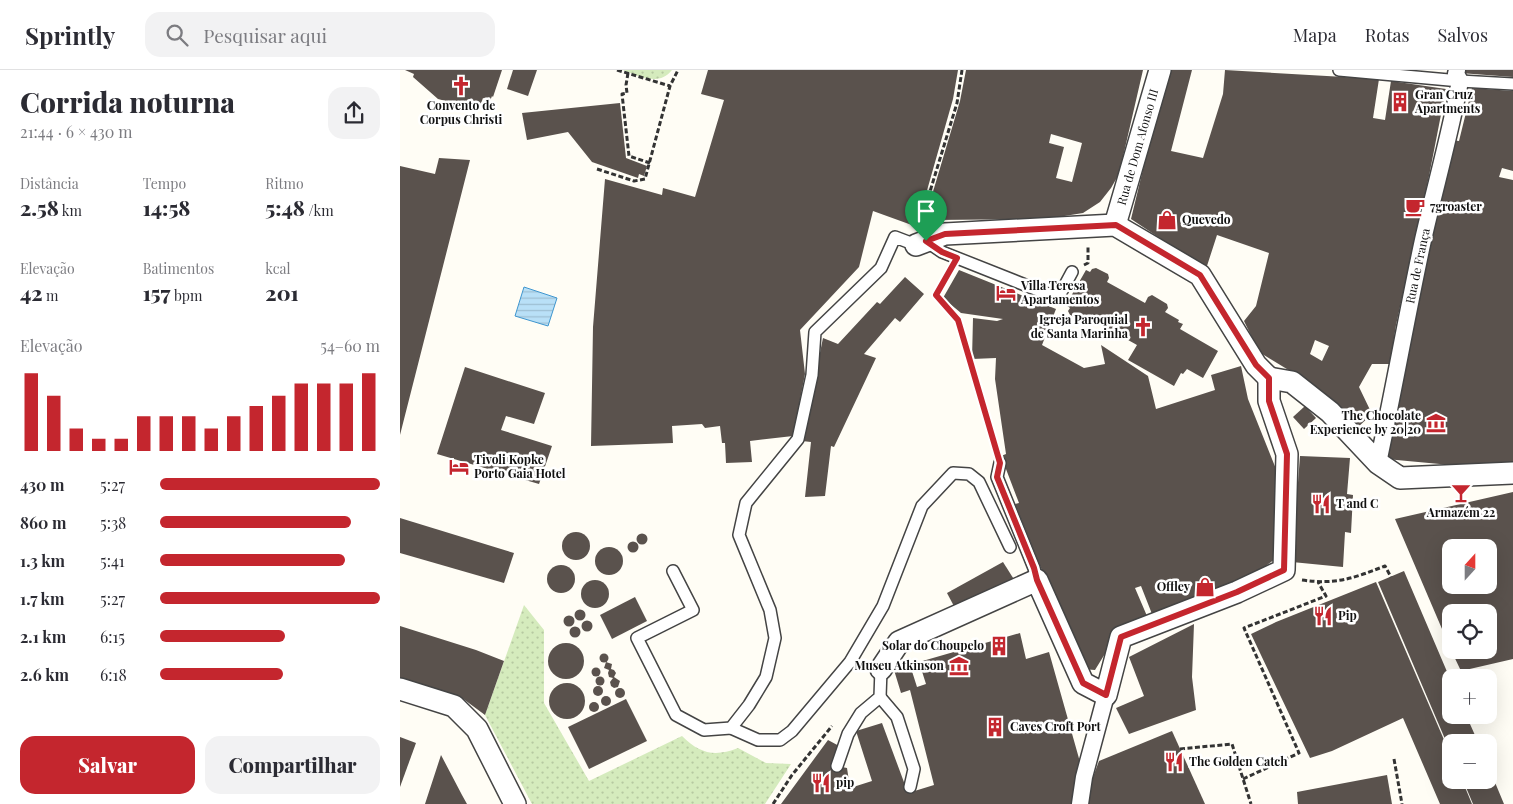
<!DOCTYPE html>
<html lang="pt">
<meta charset="utf-8">
<style>
body{margin:0;font-family:"Playfair Display",serif;background:#f2f2f3;color:#2b2b33;height:100vh;display:flex;flex-direction:column;font-size:19px;white-space:nowrap}
*{box-sizing:border-box;margin:0}
p{font-size:16px;color:#7c7c81}
.icon{flex:none;width:28px;height:28px;fill:none;stroke:currentColor;stroke-width:2;stroke-linecap:round;stroke-linejoin:round}
.map{position:relative;flex:1;overflow:hidden}
.panel{display:flex;flex-direction:column;background:#fff;width:400px}
.panel>*{flex:none}
.needle{width:32px;rotate:21deg}
.fabs{position:absolute;left:1042px;top:469px;display:grid;gap:10px}
.fabs a{display:grid;place-items:center;width:55px;height:55px;border-radius:10px;background:#fff;box-shadow:0 5px 20px #0002;font-size:25px}
.pin{position:absolute;display:grid;place-items:center;width:42px;height:42px;color:#fff;margin:-51px -21px;border-radius:50% 50% 50% 0;rotate:-45deg;box-shadow:0 0 5px #0007}
.pin .icon{rotate:45deg}
.round{display:grid;place-items:center;flex:none;width:52px;height:52px;border-radius:15px;background:#f2f2f3}
.summary{display:flex;align-items:center;justify-content:space-between;height:85px;padding:0 20px}
h1{font-size:28px;font-weight:800;line-height:38px}
.figures{display:grid;grid-template-columns:repeat(3,1fr);gap:8px;height:85px;padding:5px 20px}
.figures div{display:grid;align-content:center}
.figures b{font-size:21px;font-weight:800}
.figures small{font-size:14px;font-weight:400}
.figures p{font-size:14px}
.chart{height:140px;padding:10px 20px}
.chart p{display:flex;justify-content:space-between}
.chart svg{width:100%;height:90px;margin-top:5px;stroke:#c4262e;stroke-width:6}
.action{display:flex;gap:10px;margin-top:auto;padding:10px 20px}
.action a{flex:1;height:58px;border-radius:15px;background:#c4262e;color:#fff;font-size:20px;font-weight:800;line-height:58px;text-align:center}
.action a+a{background:#f2f2f3;color:#2b2b33}
ul{padding:0 20px;list-style:none;font-size:16px}
li{display:grid;grid-template-columns:80px 60px 1fr;align-items:center;height:38px}
li i{height:12px;border-radius:6px;background:#c4262e}
header{display:flex;align-items:center;gap:30px;box-sizing:border-box;height:70px;padding:0 25px;background:#fff;border-bottom:1px solid #e1e1e2}
header strong{font-size:24px}
nav{display:flex;gap:28px;margin-inline-start:auto;font-size:18px}
.search{width:350px;height:45px;background:#f2f2f3;display:flex;align-items:center;gap:12px;box-sizing:border-box;padding:0 18px;border-radius:15px;color:#7c7c81;font-size:19px}
main{display:flex;flex:1;min-height:0}
.map>svg:first-child{display:block}
.grass{fill:url(#grass-dots)}
.water{fill:url(#water-rules);stroke:#3f96cf}
.building{fill:#5a524d;fill-rule:evenodd}
.lines{fill:none;stroke-linecap:round;stroke-linejoin:round}
.service-casing{stroke:#444;stroke-width:14}
.pedestrian-casing{stroke:#444;stroke-width:19}
.minor-casing{stroke:#444;stroke-width:24}
.path{stroke:#333;stroke-width:3;stroke-dasharray:5 2.5;stroke-linecap:butt}
.service{stroke:#fff;stroke-width:11}
.pedestrian{stroke:#fff;stroke-width:16}
.minor{stroke:#fff;stroke-width:21}
.route-casing{stroke:#fff;stroke-width:10}
.route{stroke:#c4262e;stroke-width:6}
.labels{text-anchor:middle;stroke-width:5;stroke-linejoin:round;paint-order:stroke}
.poi-label{font-size:12px;font-weight:bold;fill:#111;stroke:#fff;text-anchor:start}
.street-label{font-size:12px;fill:#111;stroke:#fff}
</style>
<header>
<strong>Sprintly</strong>
<div class="search"><svg class="icon" aria-label="search" viewBox="0 0 24 24"><circle cx="10" cy="10" r="6"/><path d="M15 15l6 6"/></svg>Pesquisar aqui</div>
<nav><a>Mapa</a><a>Rotas</a><a>Salvos</a></nav>
</header>
<main>
<section class="panel">
<div class="summary"><div><h1>Corrida noturna</h1><p>21:44 · 6 × 430 m</p></div><a class="round"><svg class="icon" aria-label="share" viewBox="0 0 24 24"><path d="M12 15V3M7 8l5-5 5 5M5 13v7h14v-7"/></svg></a></div>
<div class="figures">
<div><p>Distância</p><b>2.58<small> km</small></b></div>
<div><p>Tempo</p><b>14:58</b></div>
<div><p>Ritmo</p><b>5:48<small> /km</small></b></div>
</div>
<div class="figures">
<div><p>Elevação</p><b>42<small> m</small></b></div>
<div><p>Batimentos</p><b>157<small> bpm</small></b></div>
<div><p>kcal</p><b>201</b></div>
</div>
<div class="chart"><p><span>Elevação</span>54–60 m</p>
<svg viewBox="0 0 160 44" preserveAspectRatio="none"><path d="M5 44V6M15 44V17M25 44V33M35 44V38M45 44V38M55 44V27M65 44V27M75 44V27M85 44V33M95 44V27M105 44V22M115 44V17M125 44V11M135 44V11M145 44V11M155 44V6"/></svg>
</div>
<ul>
<li><b>430 m</b>5:27<i style="width:100%"></i></li>
<li><b>860 m</b>5:38<i style="width:87%"></i></li>
<li><b>1.3 km</b>5:41<i style="width:84%"></i></li>
<li><b>1.7 km</b>5:27<i style="width:100%"></i></li>
<li><b>2.1 km</b>6:15<i style="width:57%"></i></li>
<li><b>2.6 km</b>6:18<i style="width:56%"></i></li>
</ul>
<div class="action"><a>Salvar</a><a>Compartilhar</a></div>
</section>
<div class="map">
<svg width="1113" height="734" viewBox="0 0 1113 734">
<defs>
<pattern id="grass-dots" width="8" height="8" patternUnits="userSpaceOnUse" patternTransform="scale(1.25)"><rect width="8" height="8" fill="#d5ebbd"/><path d="M2 2h.1M6 6h.1" fill="none" stroke="#b6c8a1" stroke-width="1.8" stroke-linecap="round"/></pattern>
<pattern id="water-rules" width="6" height="5" patternUnits="userSpaceOnUse" patternTransform="scale(1.25)"><rect width="6" height="5" fill="#b9e0f7"/><path d="M0 2.5h6" fill="none" stroke="#9ebfd3"/></pattern>
</defs>
<rect width="100%" height="100%" fill="#fffdf5"/>
<g class="grass">
<path d="M223,0H272C259,17 239,6 223,0Z"/>
<path d="M124,535L144,560V633L189,711L282,666C300,684 315,687 338,678L366,693L391,694L365,734H132L85,645Z"/>
</g>
<polygon class="water" points="124,217 157,228 148,256 115,246"/>
<g class="building">
<polygon points="5,0 102,0 93,27 92,26 90,31 83,28 80,36 72,38 38,29 13,7 14,4"/>
<polygon points="113,0 137,0 128,26 107,19"/>
<polygon points="308,0 558,0 553,29 524,131 520,158 473,141 459,197 400,260 405,304 393,366 350,371 352,392 326,393 325,373 322,373 320,356 305,358 302,354 272,356 273,373 191,376 193,257 205,109 262,125 263,118 295,127 324,30 301,24"/>
<path d="M566,0H743L719,104L711,118L700,132L683,143L646,149L531,150L532,125L560,31ZM651,64L682,73L672,112L656,108L664,77L649,73Z"/>
<path d="M767,0H792L771,81L803,88L823,24L825,0L979,9L973,48L985,50L991,11L1046,19L1029,106L996,255L990,294H972L959,317L972,344L956,359L900,307L859,282L844,251L856,236L869,183L817,165L806,199L731,149ZM915,270L929,276L922,291L910,284Z"/>
<polygon points="1061,0 1113,0 1113,7 1060,3"/>
<polygon points="1072,18 1113,21 1113,101 1102,98 1099,107 1113,110 1113,396 1072,397 986,389 1052,70 1059,71"/>
<polygon points="220,33 226,88 247,96 244,106 239,104 238,108 192,92 168,62 127,70 122,43"/>
<polygon points="39,88 70,90 0,365 0,96 35,104"/>
<polygon points="696,198 708,204 709,208 707,212 745,233 748,227 752,225 767,234 768,238 765,242 779,250 778,252 783,254 780,259 818,281 803,308 787,299 783,304 781,303 774,316 728,290 737,275 687,247 685,250 681,252 670,245 668,241 670,238 666,235 686,200 690,202 692,199"/>
<polygon points="559,200 656,239 642,275 684,298 705,294 701,275 748,306 756,339 815,320 811,305 841,296 848,329 882,414 875,489 859,501 840,510 752,544 741,516 735,518 747,546 722,556 695,600 682,599 615,434 619,433 601,386 606,384 595,309 596,288 572,289 573,248 597,251 603,249 561,243 543,228"/>
<polygon points="505,207 524,224 500,252 495,248 464,284 476,288 434,377 431,376 425,426 405,427 411,372 402,371 423,268 438,274 477,232 480,234"/>
<polygon points="65,297 145,323 134,354 106,346 101,360 152,376 139,414 37,384"/>
<polygon points="905,336 916,348 904,359 893,347"/>
<polygon points="900,386 950,388 947,424 953,425 951,463 945,462 943,497 892,492"/>
<path d="M1113,422V589L1061,601L1051,580H1089V542H1051V580L995,449ZM1051,478H1089V515H1051Z"/>
<polygon points="0,448 114,483 104,513 0,483"/>
<circle cx="176" cy="476" r="14"/>
<circle cx="242" cy="469" r="5.5"/>
<circle cx="233" cy="477" r="5.5"/>
<circle cx="209" cy="491" r="14"/>
<polygon points="603,492 615,511 556,540 547,523"/>
<circle cx="161" cy="509" r="14"/>
<polygon points="1004,501 1051,611 1051,645 1066,645 1078,672 1051,672 1051,683 978,512"/>
<circle cx="195" cy="524" r="14"/>
<polygon points="976,512 1051,686 1051,710 1062,710 1072,734 1040,734 1003,648 932,681 910,688 851,564 876,552"/>
<polygon points="235,527 247,551 212,569 200,545"/>
<circle cx="180" cy="545" r="5.5"/>
<circle cx="169" cy="551" r="5.5"/>
<circle cx="187" cy="556" r="5.5"/>
<polygon points="794,554 792,607 796,640 729,664 716,638 744,626 729,587"/>
<polygon points="0,556 76,580 104,591 85,645 62,628 0,610"/>
<circle cx="175" cy="562" r="5.5"/>
<polygon points="620,563 626,589 649,582 680,692 673,734 381,734 428,670 441,677 437,696 447,698 450,718 472,711 456,661 482,653 508,723 534,715 510,620 501,623 494,600 510,595 517,617 526,614 519,592"/>
<circle cx="166" cy="591" r="18"/>
<circle cx="204" cy="588" r="4.5"/>
<polygon points="206,592 212,594 211,599 214,600 216,603 214,607 220,611 218,617 214,618 211,616 210,612 213,608 209,607 208,603 209,600 204,598"/>
<circle cx="196" cy="602" r="4.5"/>
<circle cx="200" cy="611" r="4.5"/>
<circle cx="167" cy="631" r="18"/>
<circle cx="198" cy="621" r="5"/>
<circle cx="220" cy="623" r="5"/>
<circle cx="206" cy="631" r="5"/>
<polygon points="226,629 247,671 189,699 168,657"/>
<circle cx="194" cy="637" r="5"/>
<polygon points="772,661 805,734 683,734 699,691"/>
<polygon points="0,667 16,673 0,717"/>
<polygon points="41,685 62,725 67,734 25,734"/>
<polygon points="1089,698 1104,734 1073,734 1063,710 1089,710"/>
<polygon points="987,705 992,734 898,734 897,722"/>
</g>
<g class="lines">
<defs>
<g id="service">
<polyline points="939,0 1060,11 1113,14"/>
<polyline points="526,171 542,182 658,228 672,202"/>
<polyline points="600,393 597,407 634,498 637,510"/>
<polyline points="273,501 293,540 237,568 276,645 304,660 331,658 349,635 366,607 375,568 370,540 339,465 346,433 398,369 412,305 415,262 481,198 495,167 516,175"/>
<polyline points="480,627 497,647 514,699 510,717"/>
<polyline points="331,658 358,670 380,670 392,661 450,592 483,536 522,436 553,403 569,404 579,412 610,477"/>
<polyline points="437,696 448,664 461,643 480,627 481,599"/>
</g>
<g id="pedestrian">
<path d="M978,393C994,319 1007,244 1023,170C1035,117 1050,65 1060,11L1056,4L1057,0"/>
<polyline points="680,734 684,707 706,625"/>
</g>
<g id="minor">
<polyline points="715,155 760,0"/>
<polyline points="516,175 545,164 715,155 800,205 856,295 869,308"/>
<polyline points="869,308 892,312 930,342 978,393 1000,408 1113,403"/>
<polyline points="481,599 499,572 637,510 683,613 706,625 721,567 837,522 884,500 887,384 869,331 869,308"/>
<polyline points="0,619 54,636 77,659 115,734"/>
</g>
</defs>
<use href="#service" class="service-casing"/>
<use href="#pedestrian" class="pedestrian-casing"/>
<use href="#minor" class="minor-casing"/>
<g class="path">
<polyline points="217,0 270,16"/>
<polyline points="228,3 226,15 227,23 222,24 229,86 250,93"/>
<polyline points="197,99 234,111 245,109 270,16 278,0"/>
<polyline points="527,150 528,128 557,33 562,0"/>
<polyline points="684,195 688,193 688,177"/>
<polyline points="550,202 536,225 558,250 595,378"/>
<path d="M902,510C936,515 954,508 985,496L991,507"/>
<polyline points="780,679 832,674 851,734"/>
<polyline points="994,689 1002,734"/>
<polyline points="843,709 899,683 844,558 926,526 918,512"/>
<polyline points="373,734 392,705 432,656"/>
</g>
<use href="#service" class="service"/>
<use href="#pedestrian" class="pedestrian"/>
<use href="#minor" class="minor"/>
</g>
<g class="lines">
<defs>
<polygon id="route" points="716,155 800,205 856,295 869,308 869,331 887,384 884,500 837,522 721,567 706,625 683,613 637,510 634,498 597,407 600,393 558,250 536,225 557,188 542,182 526,171 545,164"/>
</defs>
<use href="#route" class="route-casing"/>
<use href="#route" class="route"/>
</g>
<defs>
<symbol id="church-bare" viewBox="-9 -9 18 18"><path d="M-1.2-6h2.4v3.5h3.3v2.4h-3.3V6h-2.4V-.1h-3.3v-2.4h3.3Z" fill="#c4262e" stroke="#fff" stroke-width="2.5" paint-order="stroke"/></symbol>
<symbol id="building-bare" viewBox="-9 -9 18 18"><path d="M-4-6H4V6H1V3H-1V6H-4ZM-2.5-4.3h1.7v1.8h-1.7ZM.8-4.3h1.7v1.8H.8ZM-2.5-1h1.7V.8h-1.7ZM.8-1h1.7V.8H.8Z" fill="#c4262e" stroke="#fff" stroke-width="2.5" paint-order="stroke"/></symbol>
<symbol id="cafe-bare" viewBox="-9 -9 18 18"><path d="M-5.5-4.5H6V0H3Q3 3.5 0 3.5H-2.5Q-5.5 3.5-5.5 0ZM3-3.2v2h1.7v-2ZM-6 4.5H4V6H-6Z" fill="#c4262e" stroke="#fff" stroke-width="2.5" paint-order="stroke"/></symbol>
<symbol id="shop-bare" viewBox="-9 -9 18 18"><path d="M-5-2.5h2.3a2.7 3.5 0 0 1 5.4 0H5L5.5 6h-11ZM-1.5-2.5h3a1.5 2.3 0 0 0-3 0Z" fill="#c4262e" stroke="#fff" stroke-width="2.5" paint-order="stroke"/></symbol>
<symbol id="hotel-bare" viewBox="-9 -9 18 18"><path d="M-6-4.5h1.5V1H6V5H4.5V3h-9V5H-6ZM-4 0a1.8 1.8 0 1 1 3.6 0ZM.5 0V-2.5h3Q6-2.5 6 0Z" fill="#c4262e" stroke="#fff" stroke-width="2.5" paint-order="stroke"/></symbol>
<symbol id="museum-bare" viewBox="-9 -9 18 18"><path d="M0-6L6-3V-2H-6V-3ZM-5-1h2V3h-2ZM-1-1h2V3h-2ZM3-1h2V3H3ZM-6 4H6V6H-6Z" fill="#c4262e" stroke="#fff" stroke-width="2.5" paint-order="stroke"/></symbol>
<symbol id="bar-bare" viewBox="-9 -9 18 18"><path d="M-6-5H6L.8 .8V4.5H3.5V6h-7V4.5H-.8V.8Z" fill="#c4262e" stroke="#fff" stroke-width="2.5" paint-order="stroke"/></symbol>
<symbol id="restaurant-bare" viewBox="-9 -9 18 18"><path d="M-5-6h1v4h1v-4h1v4h1v-4h1v5L-1.5 .5V6h-2V.5L-5-1ZM5-6V6H3V1.5H1.5Q1.5-4 5-6Z" fill="#c4262e" stroke="#fff" stroke-width="2.5" paint-order="stroke"/></symbol>
</defs>
<g fill-rule="evenodd">
<use href="#church-bare" x="47" y="2" width="28" height="28"/>
<use href="#building-bare" x="986" y="18" width="28" height="28"/>
<use href="#cafe-bare" x="1001" y="123" width="28" height="28"/>
<use href="#shop-bare" x="753" y="136" width="28" height="28"/>
<use href="#hotel-bare" x="592" y="209" width="28" height="28"/>
<use href="#church-bare" x="729" y="243" width="28" height="28"/>
<use href="#museum-bare" x="1022" y="339" width="28" height="28"/>
<use href="#hotel-bare" x="45" y="383" width="28" height="28"/>
<use href="#bar-bare" x="1047" y="409" width="28" height="28"/>
<use href="#restaurant-bare" x="907" y="420" width="28" height="28"/>
<use href="#shop-bare" x="791" y="503" width="28" height="28"/>
<use href="#restaurant-bare" x="909" y="532" width="28" height="28"/>
<use href="#building-bare" x="585" y="562" width="28" height="28"/>
<use href="#museum-bare" x="545" y="582" width="28" height="28"/>
<use href="#building-bare" x="581" y="643" width="28" height="28"/>
<use href="#restaurant-bare" x="760" y="678" width="28" height="28"/>
<use href="#restaurant-bare" x="407" y="699" width="28" height="28"/>
</g>
<g class="labels">
<g class="poi-label">
<text x="1015" y="29">Gran Cruz<tspan x="1015" dy="14">Apartments</tspan></text>
<text x="61" y="40" text-anchor="middle">Convento de<tspan x="61" dy="14">Corpus Christi</tspan></text>
<text x="1030" y="141">7groaster</text>
<text x="782" y="154">Quevedo</text>
<text x="621" y="220">Villa Teresa<tspan x="621" dy="14">Apartamentos</tspan></text>
<text x="728" y="254" text-anchor="end">Igreja Paroquial<tspan x="728" dy="14">de Santa Marinha</tspan></text>
<text x="1021" y="350" text-anchor="end">The Chocolate<tspan x="1021" dy="14">Experience by 20|20</tspan></text>
<text x="74" y="394">Tivoli Kopke<tspan x="74" dy="14">Porto Gaia Hotel</tspan></text>
<text x="936" y="438">T and C</text>
<text x="1061" y="447" text-anchor="middle">Armazém 22</text>
<text x="790" y="521" text-anchor="end">Offley</text>
<text x="938" y="550">Pip</text>
<text x="584" y="580" text-anchor="end">Solar do Choupelo</text>
<text x="544" y="600" text-anchor="end">Museu Atkinson</text>
<text x="610" y="661">Caves Croft Port</text>
<text x="789" y="696">The Golden Catch</text>
<text x="436" y="717">pip</text>
</g>
<g class="street-label">
<text transform="translate(738 77) rotate(-74)" y="4">Rua de Dom Afonso III</text>
<text transform="translate(1018 196) rotate(-78)" y="4">Rua de França</text>
</g>
</g>
</svg>
<div class="fabs">
<a><svg class="needle" viewBox="-14 -14 28 28"><path d="M0-13l5 13h-10z" fill="#e53935"/><path d="M0 13l5-13h-10z" fill="#7c7c81"/></svg></a>
<a><svg class="icon" aria-label="locate" viewBox="0 0 24 24"><circle cx="12" cy="12" r="6"/><path d="M12 2v4M12 18v4M2 12h4M18 12h4"/></svg></a>
<a>+</a>
<a>−</a>
</div>
<div class="pin" style="left:526px;top:171px;background:#1e9e55"><svg class="icon" aria-label="arrive" viewBox="0 0 24 24"><path d="M6 21V4h12l-3 4 3 4H6"/></svg></div>
</div>
</main>
